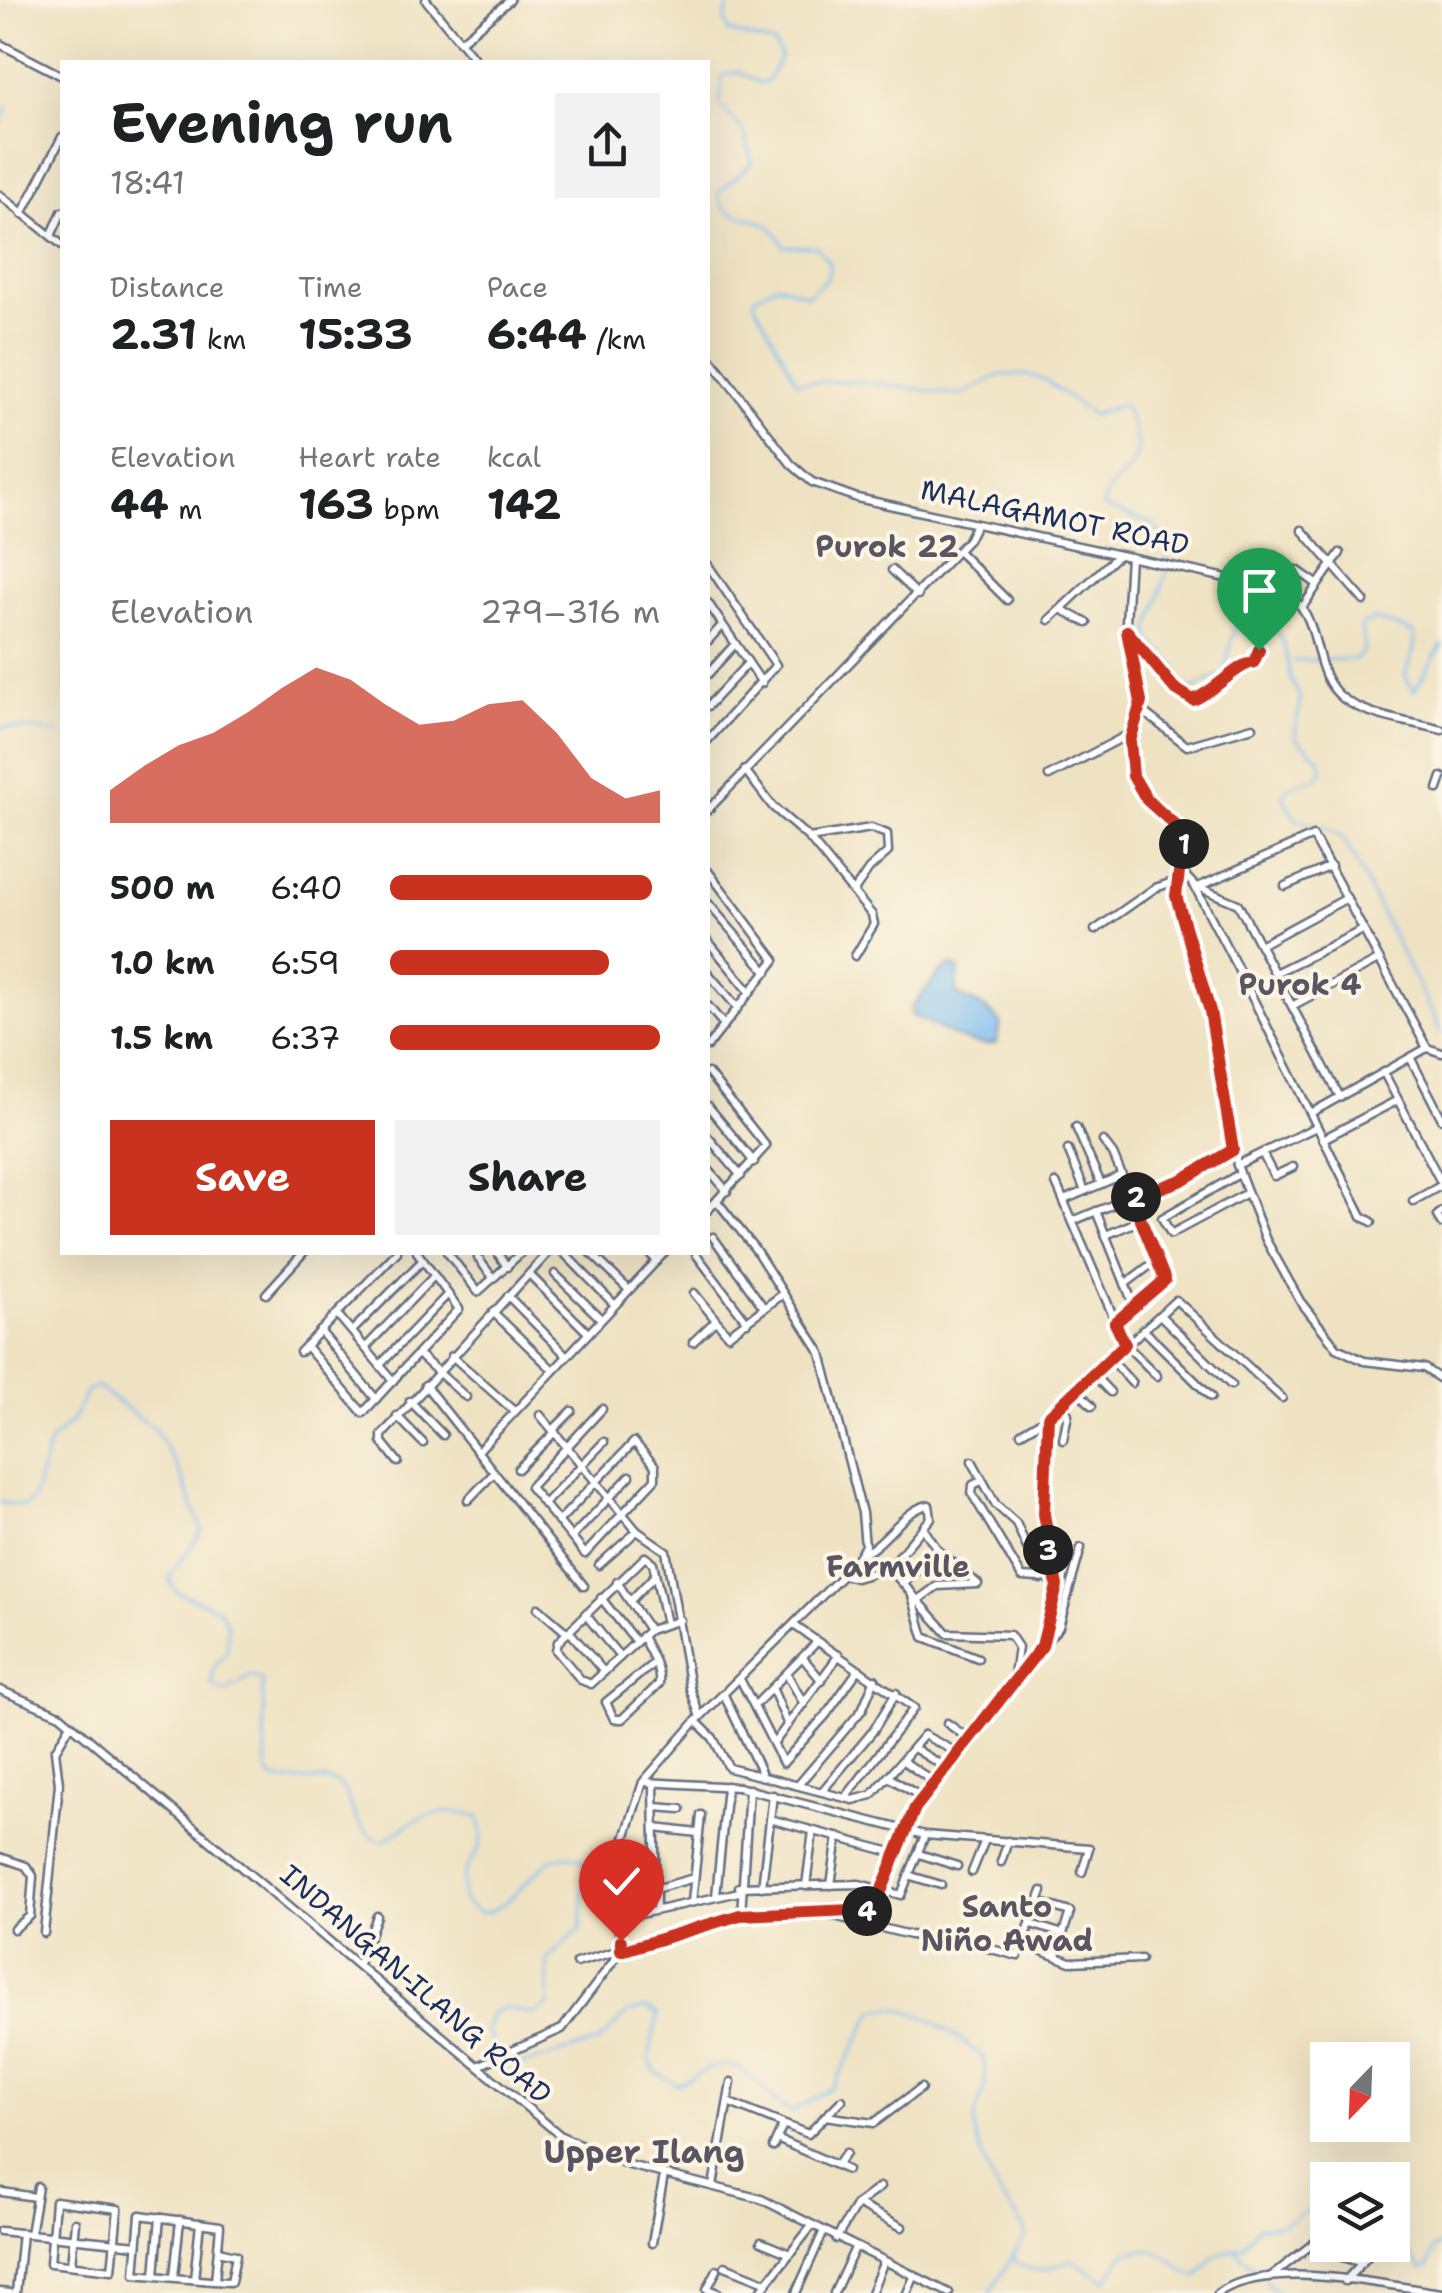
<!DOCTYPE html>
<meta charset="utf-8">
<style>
body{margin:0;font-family:"Shantell Sans",sans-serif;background:#f2f2f2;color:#202124;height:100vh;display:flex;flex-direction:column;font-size:38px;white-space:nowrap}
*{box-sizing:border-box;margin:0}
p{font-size:32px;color:#757577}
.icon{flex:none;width:55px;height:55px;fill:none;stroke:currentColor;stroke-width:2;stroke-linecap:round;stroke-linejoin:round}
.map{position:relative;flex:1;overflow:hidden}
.side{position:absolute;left:60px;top:60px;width:650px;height:1195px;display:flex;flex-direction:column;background:#fff;border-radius:0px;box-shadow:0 10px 40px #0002}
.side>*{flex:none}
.needle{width:65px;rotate:203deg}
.buttons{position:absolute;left:1310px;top:2042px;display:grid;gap:20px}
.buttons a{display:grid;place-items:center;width:100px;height:100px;border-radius:0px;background:#fff;box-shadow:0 10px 40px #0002;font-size:50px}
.pin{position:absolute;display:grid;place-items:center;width:85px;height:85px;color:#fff;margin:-102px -42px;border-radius:50% 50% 50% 0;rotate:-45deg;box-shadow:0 0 10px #0007}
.pin .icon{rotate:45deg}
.km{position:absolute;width:50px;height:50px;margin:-25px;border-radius:50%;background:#222;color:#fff;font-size:28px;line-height:50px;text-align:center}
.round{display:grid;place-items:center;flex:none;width:105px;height:105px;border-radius:0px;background:#f2f2f2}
.headline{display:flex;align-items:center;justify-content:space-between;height:170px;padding:0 50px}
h1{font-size:55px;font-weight:700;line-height:75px}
.metrics{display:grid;grid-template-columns:repeat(3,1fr);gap:15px;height:170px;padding:10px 50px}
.metrics div{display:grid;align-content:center}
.metrics b{font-size:42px;font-weight:700}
.metrics small{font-size:28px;font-weight:400}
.metrics p{font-size:28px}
.chart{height:280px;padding:20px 50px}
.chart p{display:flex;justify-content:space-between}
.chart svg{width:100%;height:180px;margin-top:10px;fill:#c8321e;opacity:.7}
.action{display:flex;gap:20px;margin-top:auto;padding:20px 50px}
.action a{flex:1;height:115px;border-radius:0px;background:#c8321e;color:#fff;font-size:40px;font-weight:700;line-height:115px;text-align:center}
.action a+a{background:#f2f2f2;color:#202124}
ul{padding:0 50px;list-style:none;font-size:32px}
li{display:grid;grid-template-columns:160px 120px 1fr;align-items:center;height:75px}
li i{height:25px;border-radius:12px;background:#c8321e}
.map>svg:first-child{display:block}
.water{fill:#7cbef1;stroke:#4c76a8;stroke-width:2.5}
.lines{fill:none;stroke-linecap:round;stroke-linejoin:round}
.stream{stroke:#7cbef1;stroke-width:2.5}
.minor-casing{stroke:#656e81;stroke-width:11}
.minor{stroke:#fff;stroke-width:6}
.route-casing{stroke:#fff;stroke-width:20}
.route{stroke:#c8321e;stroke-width:12}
.labels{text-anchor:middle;stroke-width:8;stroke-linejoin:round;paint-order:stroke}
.street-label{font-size:28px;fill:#1b2f5e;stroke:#fcf5e5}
.neighbourhood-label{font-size:30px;font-weight:bold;fill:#5a5563;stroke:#fcf5e5}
.quarter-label{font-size:32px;font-weight:bold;fill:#5a5563;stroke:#fcf5e5}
</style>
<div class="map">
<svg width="1442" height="2293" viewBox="0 0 1442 2293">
<rect width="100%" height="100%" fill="#fcf5e5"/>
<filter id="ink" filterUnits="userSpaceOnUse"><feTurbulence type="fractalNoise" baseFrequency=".01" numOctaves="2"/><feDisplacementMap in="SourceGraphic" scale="20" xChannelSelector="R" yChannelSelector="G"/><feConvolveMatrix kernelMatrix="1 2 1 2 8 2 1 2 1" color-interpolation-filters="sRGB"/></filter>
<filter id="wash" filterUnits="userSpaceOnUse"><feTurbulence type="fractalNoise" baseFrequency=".0048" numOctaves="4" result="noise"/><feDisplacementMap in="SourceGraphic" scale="40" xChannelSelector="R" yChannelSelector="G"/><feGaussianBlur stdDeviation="2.25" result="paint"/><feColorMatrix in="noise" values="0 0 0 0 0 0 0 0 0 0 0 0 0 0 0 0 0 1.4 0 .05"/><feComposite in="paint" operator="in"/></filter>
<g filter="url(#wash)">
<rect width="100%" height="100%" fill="#efe2c2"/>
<path class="water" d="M952,965L959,970L956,994L985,1008L1001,1023L996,1043C967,1050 936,1024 911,1015L912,1006C924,995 938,970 952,965Z"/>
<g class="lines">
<g class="stream">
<path d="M729,0L725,22L729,32L774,44L781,56L768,80L759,83L738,71L722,76L720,105L744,131L752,163L718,193C722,222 749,212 769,226C776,231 779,239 784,246L817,247L830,264L827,279L807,295L778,284L755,296L754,302L797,382L857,381L961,395L999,375H1030L1044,380L1093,415L1123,404C1162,480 1108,467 1103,507L1153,524L1168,542L1166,574L1149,632L1152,642L1175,665L1181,684L1190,690L1224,673L1234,629L1240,621C1285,619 1284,644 1290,677C1292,685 1299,691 1300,699C1301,712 1293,723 1296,738L1320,759L1323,768L1318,777L1287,788L1283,797L1296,819L1327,828L1344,839L1442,1033"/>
<polyline points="0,124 8,106"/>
<polyline points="1293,661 1357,659 1364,649 1361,625 1375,619 1414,633 1415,645 1405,676 1414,691 1442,645"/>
<polyline points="0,727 62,733"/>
<path d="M0,1502L24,1506L32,1501L51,1440L72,1421L87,1390L97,1387L155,1429L181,1475L202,1530C192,1550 177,1559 169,1580L177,1592L219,1609L228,1626L227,1652L213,1668L212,1685L225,1692L251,1676L262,1680L267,1771L272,1778C292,1786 316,1775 336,1783C355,1791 346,1831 384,1841C415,1817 438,1806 478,1816C494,1862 454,1853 464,1902L480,1913C521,1911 541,1836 585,1861L581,1929L547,1959L549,2005L534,2014L504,2008L492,2013L486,2030L497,2052"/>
<path d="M501,2058L514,2067L599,2042L627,2013L645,2008L658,2014L649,2058L654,2071L676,2084C689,2081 700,2071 713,2067C750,2056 764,2101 792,2112L833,2087L874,2011C908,1996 956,2037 982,2056C995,2089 970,2105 975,2131C978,2152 991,2178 1001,2196C1010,2211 1021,2218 1026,2235L990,2293"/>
<polyline points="1392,2230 1421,2269 1429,2266 1434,2247 1442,2245"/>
<polyline points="1235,2249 1261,2275"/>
<path d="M1014,2254L1016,2262C1036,2277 1052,2266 1072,2260L1106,2281L1125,2253C1172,2240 1172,2272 1198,2277L1214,2256L1243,2246L1258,2226C1294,2229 1297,2206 1328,2209"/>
<polyline points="1265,2281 1279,2293"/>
</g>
</g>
</g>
<g filter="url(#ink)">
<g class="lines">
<defs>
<g id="minor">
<polyline points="426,0 477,62"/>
<polyline points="460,42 510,0"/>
<polyline points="0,44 62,76"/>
<polyline points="0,195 62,245"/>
<polyline points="22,214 62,137"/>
<polyline points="51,236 62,212"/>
<path d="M708,355L791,464L812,482L857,498L1277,589C1329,610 1305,670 1344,699C1369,717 1412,722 1442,730"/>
<polyline points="1302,530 1364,601"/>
<polyline points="958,551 1007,600"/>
<polyline points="1130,557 1126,623 1141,701 1130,741 1131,769 1140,792 1184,833 1175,896 1210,1011 1237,1165 1266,1240 1300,1301 1337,1348 1364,1361 1424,1368 1442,1380"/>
<polyline points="708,565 776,665 708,740"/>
<polyline points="892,570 918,595"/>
<polyline points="1297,570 1317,584"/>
<polyline points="708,603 762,683"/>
<polyline points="1303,606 1340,553"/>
<polyline points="1061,609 1087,623"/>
<polyline points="1049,620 1118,555"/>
<path d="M1127,631L1174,688L1193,700C1219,691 1233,669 1256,660L1260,637"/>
<polyline points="708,641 722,625"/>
<polyline points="708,674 735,644"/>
<polyline points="708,706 748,663"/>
<polyline points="1140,709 1187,746 1253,727"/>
<polyline points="745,770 773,807 809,838 872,915 874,924 855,956"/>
<polyline points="1049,776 1131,733"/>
<polyline points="1438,789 1442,777"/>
<polyline points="708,810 968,540 976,524"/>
<polyline points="809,838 871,828 887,834 888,852 869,869 854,891"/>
<polyline points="708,871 775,960 708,1046"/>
<polyline points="1181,871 1194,885 1238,969 1362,1216 1372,1222"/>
<polyline points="1196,886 1238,904 1340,1097"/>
<polyline points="1285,886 1331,866"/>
<polyline points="1198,887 1313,836 1427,1048"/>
<polyline points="708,903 767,972"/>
<polyline points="1095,930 1155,888 1176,881"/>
<polyline points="708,941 750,992"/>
<polyline points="1260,945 1347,898"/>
<polyline points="708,973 737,1007"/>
<polyline points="1275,973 1363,930"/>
<polyline points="708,1006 724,1025"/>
<polyline points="1292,1006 1378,960"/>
<polyline points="1411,1059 1442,1119"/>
<polyline points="708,1073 766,1146 708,1210"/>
<polyline points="1384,1073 1442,1184"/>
<polyline points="708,1106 754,1162"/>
<polyline points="1311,1113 1427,1048 1442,1053"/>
<polyline points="1076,1127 1101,1184"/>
<polyline points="708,1137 741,1176"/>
<polyline points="1323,1139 1398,1100"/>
<polyline points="1103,1141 1113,1154 1165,1279 1115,1323"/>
<polyline points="1068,1150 1085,1191"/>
<polyline points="1262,1153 1274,1176 1293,1167"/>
<polyline points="1237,1165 1316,1127"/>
<polyline points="708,1169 727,1191"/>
<polyline points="1239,1174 1162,1218 1171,1234 1247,1193"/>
<polyline points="1056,1183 1125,1344 1157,1376"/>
<polyline points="1064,1200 1122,1175"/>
<polyline points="1413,1201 1442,1185"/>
<polyline points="1096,1211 1134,1306"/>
<polyline points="1442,1211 1437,1216 1442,1224"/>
<path d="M1073,1221C1128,1197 1181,1182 1233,1150"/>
<polyline points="1106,1235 1141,1220"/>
<polyline points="713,1237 764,1308"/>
<polyline points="447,1252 478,1292 522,1252"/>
<polyline points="497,1252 507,1267"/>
<polyline points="563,1252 614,1304"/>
<polyline points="590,1252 629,1290"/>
<polyline points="648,1252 657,1261"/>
<polyline points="696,1254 747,1322"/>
<polyline points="478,1258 493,1278"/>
<polyline points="529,1274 587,1332"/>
<polyline points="555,1274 600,1318"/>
<polyline points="1125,1284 1157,1260"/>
<polyline points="694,1293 728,1335 783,1294"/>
<polyline points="266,1294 304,1252"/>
<polyline points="508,1296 565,1354"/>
<polyline points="493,1312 552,1369"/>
<polyline points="337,1314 393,1381"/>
<polyline points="1160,1315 1231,1385"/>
<polyline points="1143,1329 1211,1397"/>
<polyline points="320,1331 376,1399"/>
<polyline points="352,1331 423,1260"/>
<polyline points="693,1342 715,1321"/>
<polyline points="306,1346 363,1413 459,1309 417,1252"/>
<polyline points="366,1347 434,1276"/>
<polyline points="300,1352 397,1252"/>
<polyline points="418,1354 466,1397"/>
<polyline points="452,1356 514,1411"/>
<polyline points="1109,1358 1132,1383"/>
<polyline points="380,1365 448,1294"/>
<polyline points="1092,1373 1110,1392"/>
<polyline points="425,1385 584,1586"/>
<polyline points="1075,1388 1092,1406"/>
<polyline points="410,1401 443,1435"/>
<polyline points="1060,1402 1068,1414 1063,1440"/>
<polyline points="540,1415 637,1531 666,1551 690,1688 700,1717"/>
<polyline points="397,1416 423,1443"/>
<polyline points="553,1430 572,1411"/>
<polyline points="1021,1433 1048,1417 1176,1300 1282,1398"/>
<polyline points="478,1451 665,1252"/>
<polyline points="972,1461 996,1505 1016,1523 1041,1579"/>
<polyline points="398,1462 382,1442 382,1435 549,1252"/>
<polyline points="518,1469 555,1432"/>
<polyline points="981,1481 973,1485 972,1494 1022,1577 1057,1579"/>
<polyline points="468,1500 493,1474"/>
<polyline points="544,1504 604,1442"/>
<polyline points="558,1522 634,1442 655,1466 655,1479 585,1554 530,1487 602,1409"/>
<polyline points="572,1537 630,1476"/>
<path d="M863,1554C887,1543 903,1509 929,1505L931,1518L889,1568"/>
<polyline points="599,1565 637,1531"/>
<polyline points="843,1575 856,1578 889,1568 947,1633 1010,1635 1018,1647 1014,1676"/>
<polyline points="617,1582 649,1630"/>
<polyline points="904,1583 938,1550"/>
<polyline points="911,1592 924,1637 978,1658"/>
<polyline points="601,1598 636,1642"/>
<polyline points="632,1599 655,1575"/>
<polyline points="918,1600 937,1586 978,1584 938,1550 923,1528"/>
<polyline points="538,1608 567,1633"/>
<polyline points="585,1614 620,1657"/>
<polyline points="666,1624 653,1563 645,1557 558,1642 556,1650 581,1680 591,1684 649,1630 680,1620"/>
<polyline points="795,1626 914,1708 846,1797"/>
<polyline points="569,1631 604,1672"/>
<path d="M642,1636C649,1651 661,1668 659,1684L622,1719H614L606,1702L655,1662"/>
<polyline points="1042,1645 1057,1586 1045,1513 1048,1417"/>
<polyline points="803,1658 822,1681"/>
<polyline points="787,1674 804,1704"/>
<polyline points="740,1679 783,1763 826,1715 859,1669"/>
<polyline points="0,1690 60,1715 561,2136 629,2165 761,2199 949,2293"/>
<polyline points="773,1690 788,1725"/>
<polyline points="724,1695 761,1772"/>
<polyline points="756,1704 817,1642"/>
<polyline points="696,1721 713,1738 729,1768 853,1800 872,1795 924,1735 958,1753"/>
<polyline points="947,1723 969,1739"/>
<polyline points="774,1743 839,1655"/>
<polyline points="914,1748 946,1768"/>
<polyline points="903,1761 931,1780"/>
<polyline points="890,1778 923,1798"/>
<polyline points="644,1782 738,1787 925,1835 1089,1848 1082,1872"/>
<polyline points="654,1783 656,1910"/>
<polyline points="799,1784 862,1710 875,1679"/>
<polyline points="823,1790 873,1731 896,1693"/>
<polyline points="655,1807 681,1809"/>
<polyline points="770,1819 895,1853"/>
<polyline points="655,1828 698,1833"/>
<polyline points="919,1854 957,1866"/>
<polyline points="0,1857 26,1866 33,1876 30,1916 14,1929"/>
<polyline points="1001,1862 1008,1841"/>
<polyline points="972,1872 985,1840"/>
<polyline points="911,1876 941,1885"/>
<polyline points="831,1885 838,1837"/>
<polyline points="806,1886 813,1831"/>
<polyline points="739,1887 859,1884 901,1895 925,1835"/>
<polyline points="762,1887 773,1795"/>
<polyline points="655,1889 694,1878"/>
<polyline points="716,1896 727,1786"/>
<polyline points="692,1902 701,1815"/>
<polyline points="1038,1902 1070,1912 1056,1955"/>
<polyline points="822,1913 910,1935 953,1939 1018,1956 1042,1891"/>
<polyline points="741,1915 749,1789"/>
<polyline points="618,1919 739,1892"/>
<polyline points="1031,1924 1063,1934"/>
<polyline points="44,1933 59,1784 55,1751 71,1724"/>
<polyline points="1024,1944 1070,1962 1141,1959"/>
<polyline points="576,1963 732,1917 875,1909 915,1808 1014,1677 1059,1627 1081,1548"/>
<polyline points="359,1964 377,1916"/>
<polyline points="478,2066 562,2029 621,1951 616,1905 618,1860 643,1782 696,1721 850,1568 865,1546 862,1513 821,1353 755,1249 717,1201"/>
<polyline points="730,2103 808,2134 842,2100"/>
<polyline points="825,2116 874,2123 921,2088"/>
<polyline points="777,2139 847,2170"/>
<polyline points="773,2147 783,2125"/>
<polyline points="838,2163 846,2153"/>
<polyline points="713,2186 731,2082"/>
<polyline points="2,2192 35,2197"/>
<polygon points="55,2201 118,2209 112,2270 50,2263"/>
<polyline points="857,2204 902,2227"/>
<polyline points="0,2231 137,2245"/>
<polyline points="30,2234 38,2187"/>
<polyline points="836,2239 857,2204 880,2187"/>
<polyline points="761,2242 790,2254"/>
<polyline points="652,2243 664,2175"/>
<polyline points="1332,2254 1362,2263"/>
<polyline points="71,2265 75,2222"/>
<polyline points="725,2266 765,2282"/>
<polyline points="717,2270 707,2289 718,2293"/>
<polyline points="155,2275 160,2217"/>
<polyline points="174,2277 180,2220"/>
<polyline points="1270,2277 1328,2232"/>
<polyline points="194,2279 200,2223"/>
<path d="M215,2281L220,2226L140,2215L135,2274C167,2277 199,2281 231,2282L236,2255L218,2251"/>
<polyline points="1345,2281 1372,2252 1371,2245"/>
<polyline points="0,2292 10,2293"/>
<polyline points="16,2293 22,2233"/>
<polyline points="759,2293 811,2227"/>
<polyline points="796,2293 823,2233"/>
<polyline points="834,2293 855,2248"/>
<polyline points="871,2293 884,2261"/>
<polyline points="907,2293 915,2275"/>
<path d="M1218,2293C1270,2258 1383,2285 1442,2293"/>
</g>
</defs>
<use href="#minor" class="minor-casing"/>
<use href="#minor" class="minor"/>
</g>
</g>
<g class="lines" filter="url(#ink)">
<defs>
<path id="route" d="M621,1941V1951L740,1915L874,1909L915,1808L1042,1646L1057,1586L1044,1514L1048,1417L1125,1344L1115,1323L1165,1280L1132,1198L1182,1180L1233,1150L1210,1011L1176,896L1184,833L1147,800L1133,776L1130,741L1141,702L1127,631L1174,688L1193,700C1216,691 1234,666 1254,662L1259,650"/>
</defs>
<use href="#route" class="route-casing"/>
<use href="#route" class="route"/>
</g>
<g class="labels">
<g class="street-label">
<text transform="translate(1055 517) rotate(12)" y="10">MALAGAMOT ROAD</text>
<text transform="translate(416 1984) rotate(41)" y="10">INDANGAN-ILANG ROAD</text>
</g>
<g class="neighbourhood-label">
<text x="887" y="557">Purok 22</text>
<text x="1300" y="995">Purok 4</text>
<text x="898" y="1577">Farmville</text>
<text x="1007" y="1917">Santo<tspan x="1007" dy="34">Niño Awad</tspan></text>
</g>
<g class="quarter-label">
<text x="644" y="2163">Upper Ilang</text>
</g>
</g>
</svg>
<div class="buttons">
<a><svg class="needle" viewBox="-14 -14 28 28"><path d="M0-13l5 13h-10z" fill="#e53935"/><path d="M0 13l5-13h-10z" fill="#757577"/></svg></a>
<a><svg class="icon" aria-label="layers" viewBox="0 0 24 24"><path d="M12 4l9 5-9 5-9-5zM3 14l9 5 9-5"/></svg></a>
</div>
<div class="pin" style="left:1259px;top:650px;background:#1e9e55"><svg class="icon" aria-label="arrive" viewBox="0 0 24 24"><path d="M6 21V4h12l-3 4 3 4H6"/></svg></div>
<div class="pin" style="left:621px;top:1941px;background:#d93025"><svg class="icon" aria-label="check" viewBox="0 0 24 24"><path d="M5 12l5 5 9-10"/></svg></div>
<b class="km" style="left:1184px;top:844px">1</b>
<b class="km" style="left:1136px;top:1197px">2</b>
<b class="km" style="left:1048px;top:1550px">3</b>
<b class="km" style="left:867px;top:1911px">4</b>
<section class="side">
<div class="headline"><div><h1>Evening run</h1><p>18:41</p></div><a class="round"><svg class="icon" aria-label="share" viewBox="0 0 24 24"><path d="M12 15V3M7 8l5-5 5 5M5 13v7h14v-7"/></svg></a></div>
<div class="metrics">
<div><p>Distance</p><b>2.31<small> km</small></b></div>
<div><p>Time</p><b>15:33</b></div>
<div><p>Pace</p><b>6:44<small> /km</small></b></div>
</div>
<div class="metrics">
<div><p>Elevation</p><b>44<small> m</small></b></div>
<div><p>Heart rate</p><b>163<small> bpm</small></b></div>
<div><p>kcal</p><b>142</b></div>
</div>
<div class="chart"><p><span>Elevation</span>279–316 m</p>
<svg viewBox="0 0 160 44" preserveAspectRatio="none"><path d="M0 44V36L10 30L20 25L30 22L40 17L50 11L60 6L70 9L80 15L90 20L100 19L110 15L120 14L130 22L140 33L150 38L160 36V44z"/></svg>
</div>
<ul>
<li><b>500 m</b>6:40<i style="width:97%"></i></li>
<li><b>1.0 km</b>6:59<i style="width:81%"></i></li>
<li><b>1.5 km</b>6:37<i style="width:100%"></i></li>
</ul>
<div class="action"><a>Save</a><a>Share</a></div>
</section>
</div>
